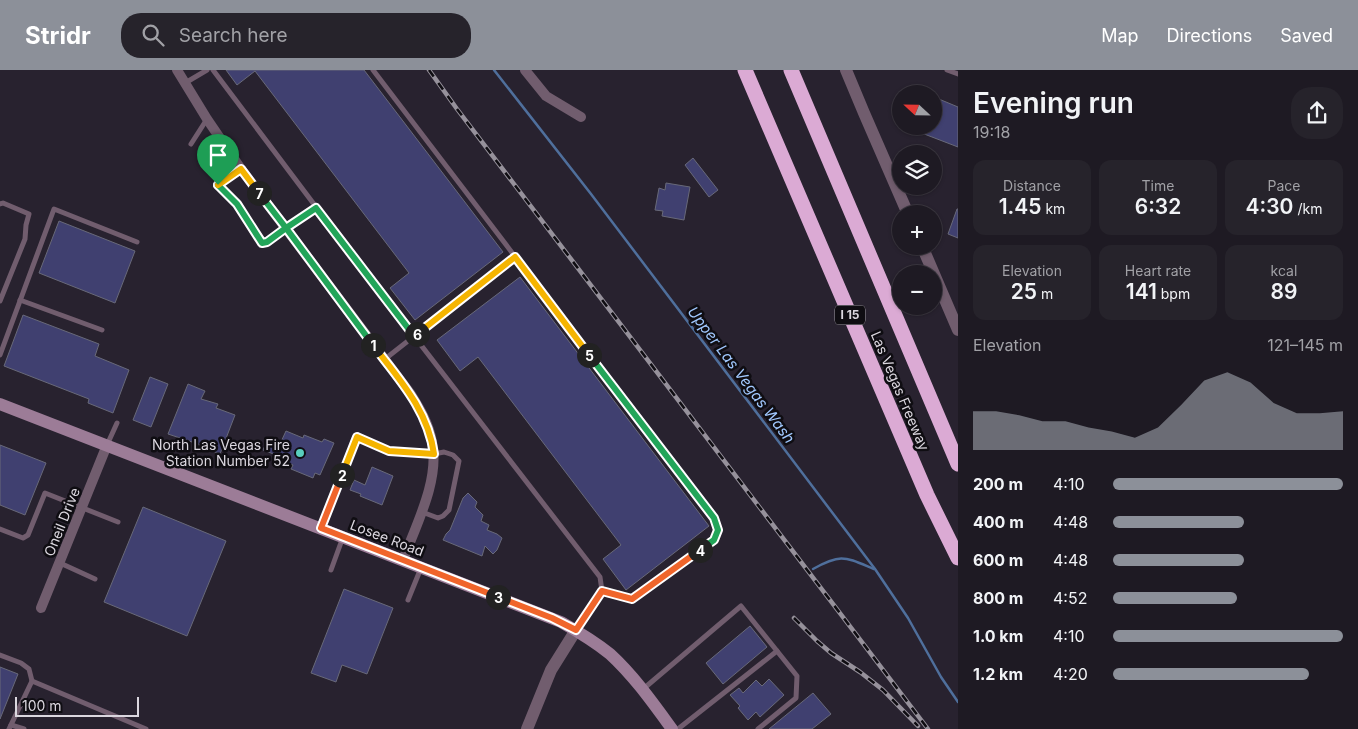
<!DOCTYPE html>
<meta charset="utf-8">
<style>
body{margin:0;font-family:Inter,sans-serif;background:#26232b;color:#f1f3f6;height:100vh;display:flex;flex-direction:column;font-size:19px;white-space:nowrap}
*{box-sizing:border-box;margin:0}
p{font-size:16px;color:#a1a1a6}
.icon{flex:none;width:28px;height:28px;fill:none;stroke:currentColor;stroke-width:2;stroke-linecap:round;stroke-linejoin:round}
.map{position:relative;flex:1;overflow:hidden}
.drawer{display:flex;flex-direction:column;background:#1e1a23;width:400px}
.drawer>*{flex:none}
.needle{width:32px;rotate:292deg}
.buttons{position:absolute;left:892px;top:15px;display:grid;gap:10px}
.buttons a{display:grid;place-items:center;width:50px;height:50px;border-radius:50%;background:#1e1a23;box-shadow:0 1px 4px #0004,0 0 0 1px #3c3841;font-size:25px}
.scale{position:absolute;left:15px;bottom:12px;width:124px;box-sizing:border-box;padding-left:5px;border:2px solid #dbd7df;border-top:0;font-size:14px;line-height:18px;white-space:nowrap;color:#dbd7df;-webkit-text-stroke:4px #0f0d12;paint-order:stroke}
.pin{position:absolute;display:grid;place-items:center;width:42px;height:42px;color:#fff;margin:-51px -21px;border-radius:50% 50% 50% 0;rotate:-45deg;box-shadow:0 0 5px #0007}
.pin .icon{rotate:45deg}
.km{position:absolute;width:25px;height:25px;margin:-12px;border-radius:50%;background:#222;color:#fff;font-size:14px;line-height:25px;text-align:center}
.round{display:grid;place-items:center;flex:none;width:52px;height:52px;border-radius:20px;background:#26232b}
.headline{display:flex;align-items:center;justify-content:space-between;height:85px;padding:0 15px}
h1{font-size:28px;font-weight:600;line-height:38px}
.metrics{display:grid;grid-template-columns:repeat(3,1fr);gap:8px;height:85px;padding:5px 15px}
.metrics div{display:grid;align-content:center;border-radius:12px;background:#26232b;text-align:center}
.metrics b{font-size:21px;font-weight:600}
.metrics small{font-size:14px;font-weight:400}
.metrics p{font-size:14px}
.chart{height:140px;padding:10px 15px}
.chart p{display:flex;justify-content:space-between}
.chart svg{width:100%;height:90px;margin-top:5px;fill:#8c9099;opacity:.7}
ul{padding:0 15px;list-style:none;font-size:16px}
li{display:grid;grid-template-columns:80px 60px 1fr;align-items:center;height:38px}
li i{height:12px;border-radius:6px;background:#8c9099}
header{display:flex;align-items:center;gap:30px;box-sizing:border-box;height:70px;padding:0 25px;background:#8c9099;color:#fff}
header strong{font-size:24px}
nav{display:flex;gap:28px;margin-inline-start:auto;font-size:18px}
.search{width:350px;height:45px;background:#26232b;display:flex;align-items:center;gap:12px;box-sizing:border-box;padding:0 18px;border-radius:20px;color:#a1a1a6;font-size:19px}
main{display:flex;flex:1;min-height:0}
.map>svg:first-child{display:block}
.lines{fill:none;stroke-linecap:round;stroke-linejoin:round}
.stream{stroke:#4f6f9c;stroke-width:2.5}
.building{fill:#404070;stroke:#686979}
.service{stroke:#715d6e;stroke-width:5}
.minor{stroke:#715d6e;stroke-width:10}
.tertiary{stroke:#715d6e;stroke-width:12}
.secondary{stroke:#9c7c97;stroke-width:12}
.motorway{stroke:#dbaad4;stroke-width:15}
.rail-casing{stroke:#96919b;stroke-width:4.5}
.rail{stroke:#0f0d12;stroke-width:2.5;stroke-dasharray:8;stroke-linecap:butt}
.split-1-casing{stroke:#fff;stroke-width:10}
.split-2-casing{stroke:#fff;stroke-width:10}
.split-3-casing{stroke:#fff;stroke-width:10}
.split-4-casing{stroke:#fff;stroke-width:10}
.split-5-casing{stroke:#fff;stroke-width:10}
.split-6-casing{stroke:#fff;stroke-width:10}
.split-7-casing{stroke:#fff;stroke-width:10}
.split-8-casing{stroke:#fff;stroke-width:10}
.split-1{stroke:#22a559;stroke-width:6}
.split-2{stroke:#f5b400;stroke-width:6}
.split-3{stroke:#f0652b;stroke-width:6}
.split-4{stroke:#f0652b;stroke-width:6}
.split-5{stroke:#22a559;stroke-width:6}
.split-6{stroke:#f5b400;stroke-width:6}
.split-7{stroke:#22a559;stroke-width:6}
.split-8{stroke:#f5b400;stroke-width:6}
.poi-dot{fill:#59cebe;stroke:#0f0d12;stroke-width:2}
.labels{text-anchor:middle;stroke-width:5;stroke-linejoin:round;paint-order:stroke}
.shield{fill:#0f0d12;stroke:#9e9aa2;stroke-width:1}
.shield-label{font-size:12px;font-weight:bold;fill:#dbd7df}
.street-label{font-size:14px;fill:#dbd7df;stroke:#0f0d12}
.poi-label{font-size:14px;fill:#dbd7df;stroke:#0f0d12;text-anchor:end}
.water-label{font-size:15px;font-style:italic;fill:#a1c8fe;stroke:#0f0d12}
</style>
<header>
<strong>Stridr</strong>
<div class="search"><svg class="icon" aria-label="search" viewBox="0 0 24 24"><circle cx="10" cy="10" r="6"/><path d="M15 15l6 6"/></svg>Search here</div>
<nav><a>Map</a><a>Directions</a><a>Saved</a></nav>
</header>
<main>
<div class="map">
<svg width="958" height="659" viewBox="0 0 958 659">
<rect width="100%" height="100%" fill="#28222f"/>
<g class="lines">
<g class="stream">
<polyline points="494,0 591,124 875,499 908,548 941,607 958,632"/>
<path d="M813,499C841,483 845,487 874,499"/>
</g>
</g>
<g class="building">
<polygon points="226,0 364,0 503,182 415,250 390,218 409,203 255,1 237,15"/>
<polygon points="934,27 958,37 958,77 906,57 934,56"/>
<polygon points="693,88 718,120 709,127 685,95"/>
<polygon points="666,113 690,117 684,150 662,146 663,141 655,140 659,118 665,120"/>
<polygon points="957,139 958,139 958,168 948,164"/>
<polygon points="59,151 135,181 115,233 39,203"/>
<polygon points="520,207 709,456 626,520 603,489 621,475 478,287 460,301 437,270"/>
<polygon points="23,245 99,274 95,286 129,300 113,343 88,333 89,329 4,296"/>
<polygon points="150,307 168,314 151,357 133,350"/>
<polygon points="188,314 205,321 201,329 218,334 216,338 235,345 220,384 203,377 204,376 168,364"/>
<polygon points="286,361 303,368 304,365 322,372 324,369 334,373 320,405 315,403 313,408 291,399 293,395 275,388 276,385 263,380 268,369 280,374"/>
<polygon points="0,375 46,393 25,445 0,435"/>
<polygon points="372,397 393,406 382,435 360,426 361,424 350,420 354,410 365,415"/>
<polygon points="468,423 477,432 475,437 483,445 481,451 489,455 487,460 497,464 502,468 497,480 493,484 485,476 482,486 443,470 446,464 450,460 463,428"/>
<polygon points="143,437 226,471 187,566 104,532"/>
<polygon points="344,519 393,538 367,604 342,595 336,612 311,603"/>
<polygon points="750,556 767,577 723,614 706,593"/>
<polygon points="0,597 18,604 0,649"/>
<polygon points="769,609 784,625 760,647 756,642 748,650 738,638 740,636 730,625 739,618 743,623 756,610 762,616"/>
<polygon points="813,623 831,644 812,659 769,659"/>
</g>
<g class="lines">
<g class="service">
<polyline points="213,0 380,222 600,507 602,521 576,560"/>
<polyline points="373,0 714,448 718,461 714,470 632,529 602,521"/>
<polyline points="947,0 958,4"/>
<polyline points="185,13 207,0"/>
<polyline points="191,74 207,49"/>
<polyline points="241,99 218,115 237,134 262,173 267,172 316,138"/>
<polyline points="899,121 910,116"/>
<polyline points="0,134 3,133 29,144 26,155 25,169 0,231"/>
<polyline points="20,230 102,260"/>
<polyline points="0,285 54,139 137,172"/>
<polyline points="385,289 515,187"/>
<polyline points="107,375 117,353"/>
<polyline points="321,458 357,367 389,381 434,384 444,382 453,385 459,391 449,440 443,446 438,448 422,442"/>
<polyline points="0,459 23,468 28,465 45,423 118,452"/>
<polyline points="60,493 95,509"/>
<polyline points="331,500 343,467"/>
<polyline points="408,530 421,498"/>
<polyline points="0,585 21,593 29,599 32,611 9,659"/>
<polyline points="32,611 146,659"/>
<polyline points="642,620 741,536 797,606 796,628 758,659"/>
<polyline points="11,655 24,659"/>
<polyline points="678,659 777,581"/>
</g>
<g class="minor">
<path d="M177,0L207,49L241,99L410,323C420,339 429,354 432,372C440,410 416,455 403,490"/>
<polyline points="525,0 546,26 581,47"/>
<polyline points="41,538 107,375"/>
</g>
<g class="tertiary">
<polyline points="846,0 864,43 908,144"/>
<polyline points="922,176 958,260"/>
<polyline points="527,659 551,600 576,560"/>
</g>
<path class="secondary" d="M0,334L561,552C577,561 595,572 610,584C634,606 653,633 672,659"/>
<g class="motorway">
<polyline points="745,0 927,425 958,488"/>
<polyline points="791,0 958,394"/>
</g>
<defs>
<g id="rail">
<polyline points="429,0 457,39 928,659"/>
<polyline points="794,548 817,571 831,583 860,602 883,620 918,656"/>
</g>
</defs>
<use href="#rail" class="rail-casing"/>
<use href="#rail" class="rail"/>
</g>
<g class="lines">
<defs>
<polyline id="split-1" points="218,115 237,134 262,173 267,172 286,158 373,275"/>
<path id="split-2" d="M342,405L357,367L389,381L434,384C428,340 399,309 373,275"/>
<polyline id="split-3" points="342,405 321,458 498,527"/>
<polyline id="split-4" points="498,527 552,548 576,560 602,521 632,529 700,480"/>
<polyline id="split-5" points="589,285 714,448 718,460 714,470 700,480"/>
<polyline id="split-6" points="417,264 515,187 589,285"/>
<polyline id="split-7" points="259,123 286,158 316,138 414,266 417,264"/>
<polyline id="split-8" points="218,115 241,99 259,123"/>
</defs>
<use href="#split-1" class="split-1-casing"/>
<use href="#split-2" class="split-2-casing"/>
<use href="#split-3" class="split-3-casing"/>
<use href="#split-4" class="split-4-casing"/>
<use href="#split-5" class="split-5-casing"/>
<use href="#split-6" class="split-6-casing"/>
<use href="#split-7" class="split-7-casing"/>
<use href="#split-8" class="split-8-casing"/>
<use href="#split-1" class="split-1"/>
<use href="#split-2" class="split-2"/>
<use href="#split-3" class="split-3"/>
<use href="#split-4" class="split-4"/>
<use href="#split-5" class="split-5"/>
<use href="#split-6" class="split-6"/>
<use href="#split-7" class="split-7"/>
<use href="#split-8" class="split-8"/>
</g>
<circle class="poi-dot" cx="300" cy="383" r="5"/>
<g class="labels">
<rect class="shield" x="835" y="235.5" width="30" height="19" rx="4"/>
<g class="shield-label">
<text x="850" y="249">I 15</text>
</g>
<g class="street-label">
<text transform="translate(900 321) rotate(67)" y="5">Las Vegas Freeway</text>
<text transform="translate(62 452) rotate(-68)" y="5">Oneil Drive</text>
<text transform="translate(387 468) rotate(21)" y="5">Losee Road</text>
</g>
<g class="poi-label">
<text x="290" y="380">North Las Vegas Fire<tspan x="290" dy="16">Station Number 52</tspan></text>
</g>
<g class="water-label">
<text transform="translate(741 305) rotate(53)" y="5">Upper Las Vegas Wash</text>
</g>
</g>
</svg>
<div class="buttons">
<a><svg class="needle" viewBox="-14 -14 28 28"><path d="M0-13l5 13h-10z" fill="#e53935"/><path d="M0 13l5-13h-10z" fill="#a1a1a6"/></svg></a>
<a><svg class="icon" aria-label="layers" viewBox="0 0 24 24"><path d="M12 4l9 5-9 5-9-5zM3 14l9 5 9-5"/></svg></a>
<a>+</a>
<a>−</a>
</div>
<div class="scale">100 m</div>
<div class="pin" style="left:218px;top:115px;background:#1e9e55"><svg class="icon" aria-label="arrive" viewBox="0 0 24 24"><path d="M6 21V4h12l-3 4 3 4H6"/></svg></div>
<b class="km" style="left:373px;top:275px">1</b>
<b class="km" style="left:342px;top:405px">2</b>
<b class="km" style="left:498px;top:527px">3</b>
<b class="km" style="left:700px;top:480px">4</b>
<b class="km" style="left:589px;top:285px">5</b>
<b class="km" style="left:417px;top:264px">6</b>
<b class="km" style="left:259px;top:123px">7</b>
</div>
<section class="drawer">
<div class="headline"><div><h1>Evening run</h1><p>19:18</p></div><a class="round"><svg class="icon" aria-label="share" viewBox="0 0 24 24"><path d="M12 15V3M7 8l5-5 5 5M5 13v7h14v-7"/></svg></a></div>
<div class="metrics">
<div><p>Distance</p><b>1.45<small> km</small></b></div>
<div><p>Time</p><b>6:32</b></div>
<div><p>Pace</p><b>4:30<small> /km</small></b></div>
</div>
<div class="metrics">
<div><p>Elevation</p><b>25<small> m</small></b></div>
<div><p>Heart rate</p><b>141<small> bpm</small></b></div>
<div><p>kcal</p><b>89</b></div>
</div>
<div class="chart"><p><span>Elevation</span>121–145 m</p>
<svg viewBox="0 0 160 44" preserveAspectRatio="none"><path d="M0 44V25L10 25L20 27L30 30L40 30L50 33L60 35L70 38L80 33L90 22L100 10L110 6L120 11L130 21L140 26L150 26L160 25V44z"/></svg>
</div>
<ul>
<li><b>200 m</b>4:10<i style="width:100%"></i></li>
<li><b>400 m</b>4:48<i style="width:57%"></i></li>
<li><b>600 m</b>4:48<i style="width:57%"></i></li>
<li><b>800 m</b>4:52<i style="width:54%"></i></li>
<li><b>1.0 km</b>4:10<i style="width:100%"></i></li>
<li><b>1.2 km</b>4:20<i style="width:85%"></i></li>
</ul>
</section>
</main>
